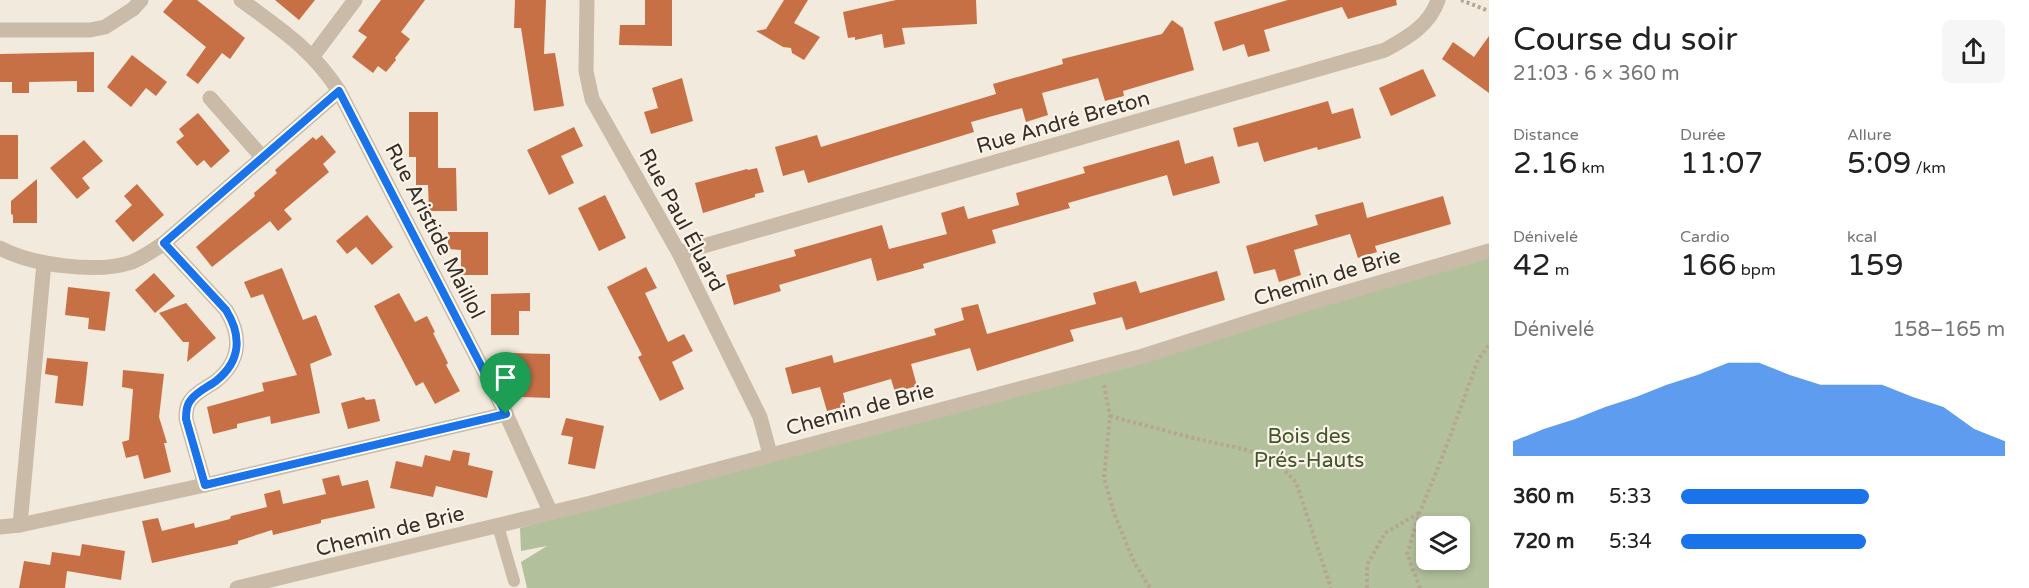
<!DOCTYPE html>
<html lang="fr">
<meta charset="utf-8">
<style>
body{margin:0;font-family:"Varela Round",sans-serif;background:#f6f6f6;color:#222;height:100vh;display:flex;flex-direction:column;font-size:22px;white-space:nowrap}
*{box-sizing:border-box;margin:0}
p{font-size:20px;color:#767676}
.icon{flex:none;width:33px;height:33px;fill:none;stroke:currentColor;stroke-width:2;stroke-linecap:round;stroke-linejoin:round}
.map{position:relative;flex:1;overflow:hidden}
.sheet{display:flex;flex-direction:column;background:#fff;width:540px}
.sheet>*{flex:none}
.controls{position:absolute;left:1416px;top:516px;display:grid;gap:12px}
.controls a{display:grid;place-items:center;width:54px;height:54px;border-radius:9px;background:#fff;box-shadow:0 3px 9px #0003;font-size:30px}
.pin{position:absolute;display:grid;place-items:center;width:51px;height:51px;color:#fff;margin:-62px -26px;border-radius:50% 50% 50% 0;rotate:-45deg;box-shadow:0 0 6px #0007}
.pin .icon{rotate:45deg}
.round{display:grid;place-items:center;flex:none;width:63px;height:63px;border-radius:9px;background:#f6f6f6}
.overview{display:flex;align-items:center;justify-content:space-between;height:102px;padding:0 24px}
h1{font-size:33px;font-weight:600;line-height:45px}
.figures{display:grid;grid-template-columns:repeat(3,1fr);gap:9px;height:102px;padding:6px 24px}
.figures div{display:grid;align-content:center}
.figures b{font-size:30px;font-weight:600}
.figures small{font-size:16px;font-weight:400}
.figures p{font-size:16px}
.chart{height:168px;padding:12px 24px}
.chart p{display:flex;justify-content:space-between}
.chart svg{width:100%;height:108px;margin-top:6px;fill:#1a73e8;opacity:.7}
ul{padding:0 24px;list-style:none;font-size:20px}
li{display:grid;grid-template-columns:96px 72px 1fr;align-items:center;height:45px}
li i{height:15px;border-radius:8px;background:#1a73e8}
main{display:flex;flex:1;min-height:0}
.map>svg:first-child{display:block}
.green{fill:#b2c19c;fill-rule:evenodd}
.building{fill:#c77046}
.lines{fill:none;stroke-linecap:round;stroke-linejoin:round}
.path{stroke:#b6a592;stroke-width:4;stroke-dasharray:3 3;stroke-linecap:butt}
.lane{stroke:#cabba8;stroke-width:12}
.street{stroke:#cabba8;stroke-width:15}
.route-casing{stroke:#fff;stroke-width:12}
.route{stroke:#1a73e8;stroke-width:8}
.labels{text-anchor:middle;stroke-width:4.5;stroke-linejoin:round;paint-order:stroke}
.street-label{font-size:21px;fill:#372e28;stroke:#faf3e8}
.park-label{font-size:21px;fill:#43552c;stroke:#faf3e8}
</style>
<main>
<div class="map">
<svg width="1489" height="588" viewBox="0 0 1489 588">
<rect width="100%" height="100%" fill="#f2eadc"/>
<path class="green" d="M1489,251V588H527L521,562L547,546L521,551L520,528ZM1426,526H1460V560H1426Z"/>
<g class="building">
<polygon points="173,0 197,0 245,38 230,59 222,53 198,84 186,75 206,47 163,12"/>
<polygon points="275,0 315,0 299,20"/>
<polygon points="381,0 425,0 401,32 410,39 395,58 396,60 386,72 378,66 373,73 352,57 367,37 358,31"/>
<polygon points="515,0 546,0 544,54 555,53 564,106 534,111 521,28 514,28"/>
<polygon points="645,0 672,0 672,46 619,45 620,25 645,25"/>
<polygon points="784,0 808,0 794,23 820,37 804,60 792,53 791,48 783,47 756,31 766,29"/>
<polygon points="896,0 976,0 977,24 902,28 905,44 884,48 882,34 855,40 855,37 848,38 843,12"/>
<polygon points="1288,0 1396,0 1397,5 1348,19 1342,7 1264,30 1270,51 1248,57 1244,44 1223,51 1214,22"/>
<polygon points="1172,20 1183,28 1194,70 1123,91 1124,96 1105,101 1098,78 1042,93 1048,115 1026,122 1022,108 971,122 974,132 808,183 804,170 783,176 775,147 817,135 821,147 996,94 993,84 1063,64 1062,59 1162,34"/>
<polygon points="1489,36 1489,93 1442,59 1453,42 1474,57"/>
<polygon points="94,52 94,92 77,92 77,81 29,82 29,93 12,93 12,82 0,82 0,54"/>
<polygon points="132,55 167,82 156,96 146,88 131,107 107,87"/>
<polygon points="1423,69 1436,96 1391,116 1379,88"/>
<polygon points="682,78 693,121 651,134 644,112 658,108 652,88"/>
<polygon points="1328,101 1332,114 1353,108 1361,138 1318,150 1317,147 1264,162 1258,142 1238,147 1233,128"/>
<polygon points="409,112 438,112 438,168 456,168 457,211 429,211 428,185 416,185 416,157 409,157"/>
<polygon points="198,113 230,151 211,168 204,160 197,166 176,142 184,136 179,129"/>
<polygon points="574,127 583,146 561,156 574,183 549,195 527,150"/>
<rect x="0" y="135" width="18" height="44"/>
<polygon points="322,135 336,152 323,164 329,172 284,210 292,219 278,231 270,221 212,267 196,247 255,196 254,193 277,173 275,170 313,137 316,140"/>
<polygon points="84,140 103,161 82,178 90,188 77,199 50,168"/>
<polygon points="1179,140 1185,164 1213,156 1220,183 1173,196 1167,175 1068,203 1070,208 992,230 996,243 923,264 924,268 877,281 871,258 779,285 781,291 734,305 726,275 796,256 794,250 882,225 889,249 947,234 941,213 964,206 968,219 1019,205 1016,193 1085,173 1083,167"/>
<polygon points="757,168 764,192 755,194 755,197 703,213 695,183 747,169 748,170"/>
<polygon points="37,179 37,223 13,223 13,215 11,214 11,201"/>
<polygon points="137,184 164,215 133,242 115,221 132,205 124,196"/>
<polygon points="605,195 626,238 599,251 578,208"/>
<polygon points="1443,196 1451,224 1375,246 1377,252 1358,258 1350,234 1294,250 1301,275 1279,282 1275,269 1254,274 1246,246 1318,225 1315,215 1363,202 1367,218"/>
<polygon points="367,215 393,247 372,265 356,247 347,254 336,241"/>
<polygon points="448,232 488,232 488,275 461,275 461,250 448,249"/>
<polygon points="646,267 657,288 645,293 668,342 684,334 693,351 672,362 684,389 660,401 638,357 642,355 607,287"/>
<polygon points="282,268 303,320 316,315 332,355 310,364 320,413 271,424 270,416 237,424 237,428 213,434 207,407 264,391 262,383 297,375 263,294 251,298 244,282"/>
<polygon points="1217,271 1225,300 1126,330 1122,317 1070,330 1074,341 977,371 970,348 911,364 917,386 895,392 891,379 843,393 846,406 827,411 820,387 792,394 785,368 832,355 834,363 936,335 934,329 964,320 961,308 978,304 987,334 1096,304 1093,293 1136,281 1140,293"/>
<polygon points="154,273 175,296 155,313 135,290"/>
<polygon points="68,287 110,292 105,331 88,329 89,318 65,315"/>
<polygon points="399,293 415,322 427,316 435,332 433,333 448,363 446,365 460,391 435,404 423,382 416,386 374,306"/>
<polygon points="530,293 530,311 519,311 519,335 491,335 491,294"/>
<polygon points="186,303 216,338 187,362 189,342 183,342 159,313"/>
<polygon points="509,353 550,354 550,398 522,397 522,370 509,370"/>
<polygon points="47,358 88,362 83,406 55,403 58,376 45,374"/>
<polygon points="123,370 164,374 159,417 167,443 164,443 171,472 144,479 138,455 126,458 122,442 129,440 133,389 122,387"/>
<polygon points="364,397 366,400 375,399 380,421 348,429 341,403"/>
<polygon points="566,418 604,426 595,469 568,464 573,437 561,435"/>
<polygon points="453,450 470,453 468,465 493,471 487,498 436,486 433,497 390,488 396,461 422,467 425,455 450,461"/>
<polygon points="339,475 342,486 368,480 375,508 321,520 321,523 273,535 272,530 238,541 238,544 152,563 142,521 158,518 162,531 194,523 195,528 230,519 231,516 267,507 264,494 280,490 283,504 326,494 322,479"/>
<polygon points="82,544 125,551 121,580 67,571 65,588 19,588 24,561 50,565 52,552 80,556"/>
</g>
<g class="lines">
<g class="path">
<polyline points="1461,0 1489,11"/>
<polyline points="1104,385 1110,416 1104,478 1114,513 1134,562 1150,588"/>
<polyline points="1110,416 1193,438 1243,449 1272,458 1296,482 1331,588"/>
<polyline points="1367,588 1367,565 1385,533 1419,513"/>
<polyline points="1420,588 1407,554 1420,512 1447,445 1478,360 1489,345"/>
</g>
<polyline class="lane" points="498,526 514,581"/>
<g class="street">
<path d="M241,0C280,29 312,49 339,91L506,414L551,513"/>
<polyline points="587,0 586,71 592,99 679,253 760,417 770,454"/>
<polyline points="0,30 90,30 105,27 133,9 141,0"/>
<polyline points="313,56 355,0"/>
<polyline points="210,98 263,158"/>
<path d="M164,243L226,310C242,336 241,361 216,381C208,387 196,392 190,401C186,406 186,413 186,419L205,485"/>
<path d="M0,248C32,265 97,274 132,262C144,257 154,250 164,243L339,91"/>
<path d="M679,253L1385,50C1407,38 1430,25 1438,0"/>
<polyline points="20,525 44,263"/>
<polyline points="0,527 20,525 205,485 506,414"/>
<polyline points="237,588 591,503 1143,356 1316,301 1489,251"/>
</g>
</g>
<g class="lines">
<defs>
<path id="route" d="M339,91L506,414L205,485L186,419C186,413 186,406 190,401C196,392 208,387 216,381C241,361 242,336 226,310L164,243Z"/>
</defs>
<use href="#route" class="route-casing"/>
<use href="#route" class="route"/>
</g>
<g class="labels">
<g class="street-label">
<text transform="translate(1063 122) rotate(-16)" y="7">Rue André Breton</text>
<text transform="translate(682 220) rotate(62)" y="7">Rue Paul Éluard</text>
<text transform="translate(435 231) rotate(63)" y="7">Rue Aristide Maillol</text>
<text transform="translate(1327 277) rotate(-17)" y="7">Chemin de Brie</text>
<text transform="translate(860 409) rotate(-15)" y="7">Chemin de Brie</text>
<text transform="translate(390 531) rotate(-14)" y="7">Chemin de Brie</text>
</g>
<g class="park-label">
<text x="1309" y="443">Bois des<tspan x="1309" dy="24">Prés-Hauts</tspan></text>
</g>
</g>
</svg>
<div class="controls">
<a><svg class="icon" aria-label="layers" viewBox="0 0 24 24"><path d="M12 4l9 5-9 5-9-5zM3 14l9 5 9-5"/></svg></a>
</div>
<div class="pin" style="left:506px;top:414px;background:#1e9e55"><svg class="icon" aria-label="arrive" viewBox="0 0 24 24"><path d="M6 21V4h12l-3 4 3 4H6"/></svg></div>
</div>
<section class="sheet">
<div class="overview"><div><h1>Course du soir</h1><p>21:03 · 6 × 360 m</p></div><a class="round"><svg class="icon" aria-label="share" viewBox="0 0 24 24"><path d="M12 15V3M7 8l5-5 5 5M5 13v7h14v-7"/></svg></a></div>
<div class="figures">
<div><p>Distance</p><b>2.16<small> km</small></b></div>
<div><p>Durée</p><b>11:07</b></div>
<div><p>Allure</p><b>5:09<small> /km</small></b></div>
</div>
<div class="figures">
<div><p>Dénivelé</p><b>42<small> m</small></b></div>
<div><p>Cardio</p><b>166<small> bpm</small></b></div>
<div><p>kcal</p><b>159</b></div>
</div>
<div class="chart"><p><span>Dénivelé</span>158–165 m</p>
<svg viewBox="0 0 160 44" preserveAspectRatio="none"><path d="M0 44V38L10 33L20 29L30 24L40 20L50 15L60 11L70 6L80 6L90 11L100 15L110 15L120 15L130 20L140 24L150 33L160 38V44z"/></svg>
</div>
<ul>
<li><b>360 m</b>5:33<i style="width:58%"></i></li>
<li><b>720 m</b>5:34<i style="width:57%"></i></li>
</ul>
</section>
</main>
